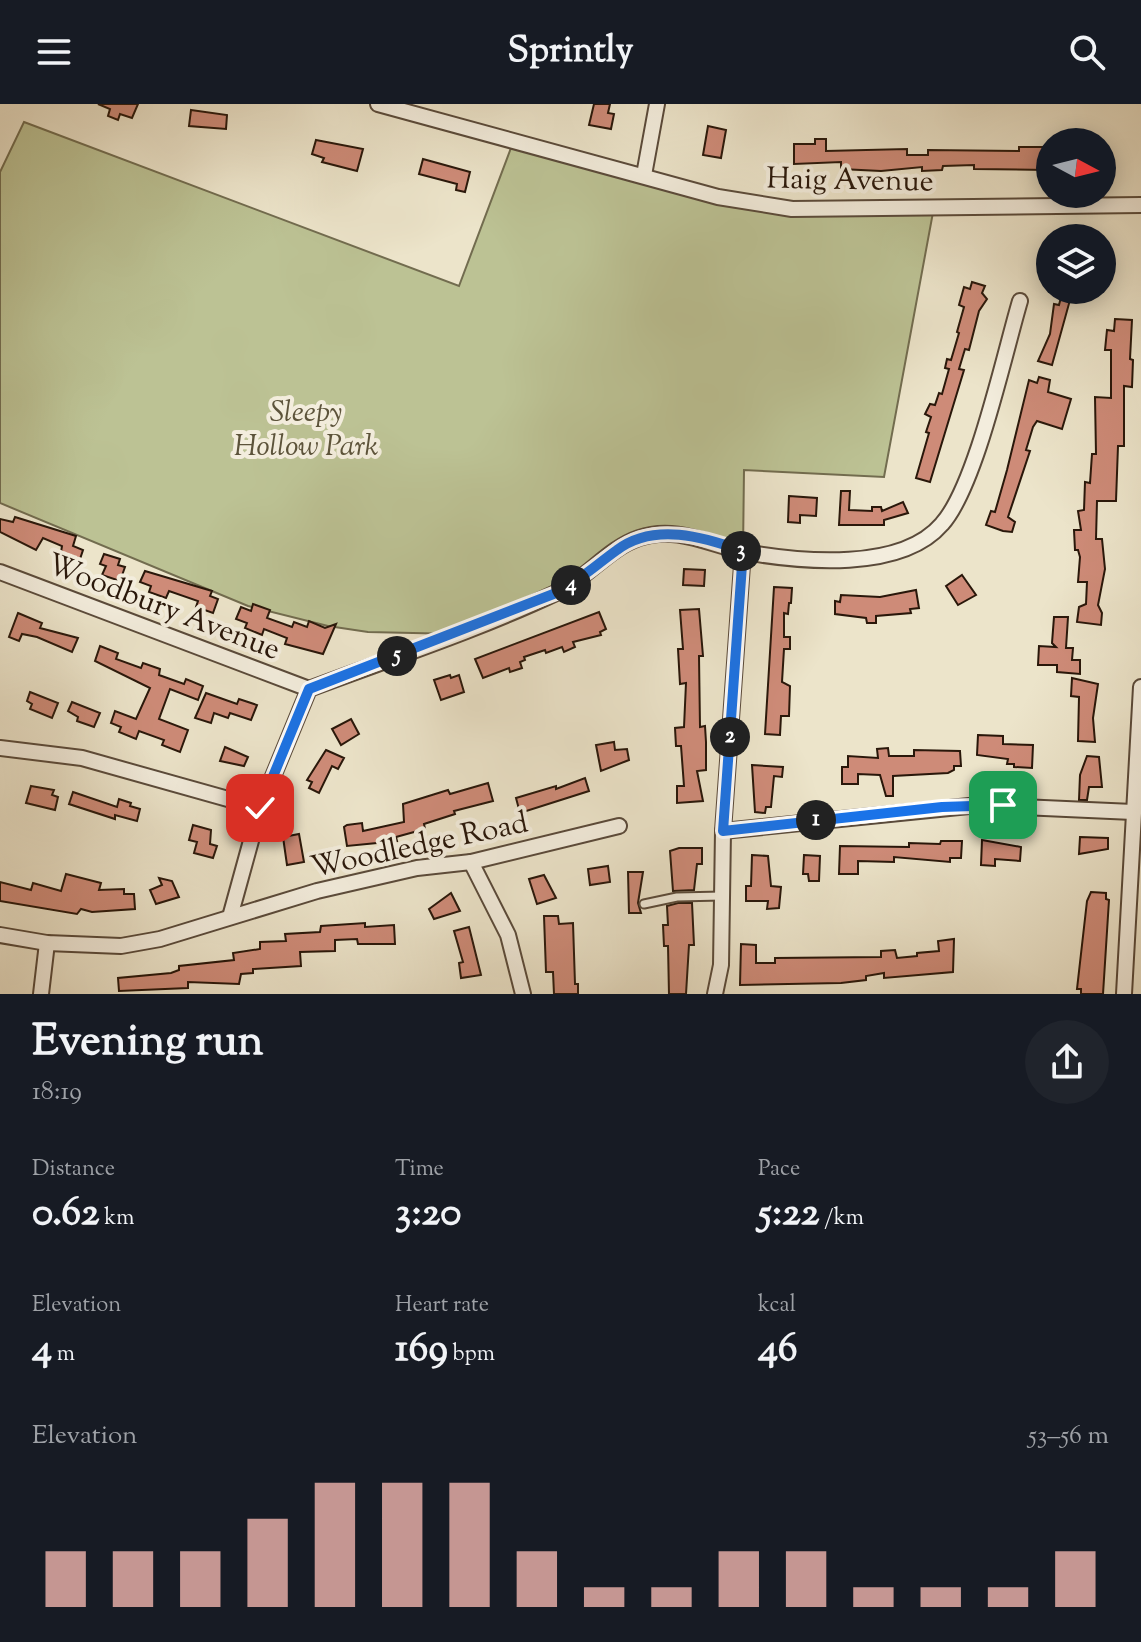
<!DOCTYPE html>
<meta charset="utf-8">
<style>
body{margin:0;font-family:"Sorts Mill Goudy",serif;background:#20242c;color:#f1f3f6;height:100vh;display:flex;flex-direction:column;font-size:30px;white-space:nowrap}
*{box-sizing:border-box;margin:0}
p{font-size:26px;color:#9ea1a6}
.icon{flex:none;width:44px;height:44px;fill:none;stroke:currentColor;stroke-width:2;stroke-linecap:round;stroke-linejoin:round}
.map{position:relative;height:890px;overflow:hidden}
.details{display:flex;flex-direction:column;background:#171b24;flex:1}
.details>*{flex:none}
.needle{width:52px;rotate:97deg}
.controls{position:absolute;left:1036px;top:24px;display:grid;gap:16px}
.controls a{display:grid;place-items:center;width:80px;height:80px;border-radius:50%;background:#171b24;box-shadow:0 4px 20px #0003;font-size:40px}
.pin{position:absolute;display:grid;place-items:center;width:68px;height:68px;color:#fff;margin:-34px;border-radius:16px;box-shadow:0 4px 12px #0006}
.km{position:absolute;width:40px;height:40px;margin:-20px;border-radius:50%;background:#222;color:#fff;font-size:22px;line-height:40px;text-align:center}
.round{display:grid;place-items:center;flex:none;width:84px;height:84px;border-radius:42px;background:#20242c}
.summary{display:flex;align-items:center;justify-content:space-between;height:136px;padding:0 32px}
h1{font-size:44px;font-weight:800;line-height:60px}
.figures{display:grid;grid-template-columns:repeat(3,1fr);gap:12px;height:136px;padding:8px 32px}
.figures div{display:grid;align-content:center}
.figures b{font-size:40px;font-weight:800}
.figures small{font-size:22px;font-weight:400}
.figures p{font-size:22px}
.chart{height:224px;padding:16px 32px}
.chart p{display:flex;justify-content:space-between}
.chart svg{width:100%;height:144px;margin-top:8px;stroke:#c59692;stroke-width:6}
header{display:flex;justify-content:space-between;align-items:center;height:104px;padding:0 32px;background:#171b24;font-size:36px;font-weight:800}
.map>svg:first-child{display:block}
.green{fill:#bcc294;stroke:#726c4f;stroke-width:2}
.building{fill:#ce8b78;stroke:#29170a;stroke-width:2}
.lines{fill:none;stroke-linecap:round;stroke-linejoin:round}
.service-casing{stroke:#5a4a3a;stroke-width:11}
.minor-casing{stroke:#5a4a3a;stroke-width:18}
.service{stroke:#f3eddd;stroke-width:7}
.minor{stroke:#f3eddd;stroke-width:14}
.route-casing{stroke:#fff;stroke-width:16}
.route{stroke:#1a73e8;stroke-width:10}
.labels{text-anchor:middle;stroke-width:8;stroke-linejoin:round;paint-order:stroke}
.street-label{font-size:30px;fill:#29170a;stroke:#f3eddd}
.park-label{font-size:30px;font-style:italic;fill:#5c533a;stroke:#f3eddd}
</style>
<header><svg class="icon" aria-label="menu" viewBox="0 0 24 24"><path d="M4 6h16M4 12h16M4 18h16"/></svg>Sprintly<svg class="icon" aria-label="search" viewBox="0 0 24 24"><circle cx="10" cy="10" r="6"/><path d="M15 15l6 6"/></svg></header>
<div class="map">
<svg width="1141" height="890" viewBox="0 0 1141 890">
<rect width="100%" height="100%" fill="#ece4ca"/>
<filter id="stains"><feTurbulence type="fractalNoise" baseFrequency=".0025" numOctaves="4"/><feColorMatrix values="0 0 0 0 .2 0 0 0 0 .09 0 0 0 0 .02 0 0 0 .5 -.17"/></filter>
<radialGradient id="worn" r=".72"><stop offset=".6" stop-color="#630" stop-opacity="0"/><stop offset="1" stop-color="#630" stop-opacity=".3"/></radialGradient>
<polygon class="green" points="24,18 459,182 514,36 760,100 934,103 884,373 744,366 743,447 721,439 638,434 576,479 458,530 368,528 328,522 248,502 0,399 0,68"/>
<g class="building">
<polygon points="98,0 138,0 132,14 120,10 118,16 108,12 110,5"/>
<polygon points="594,0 610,0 608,9 614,10 611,25 589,21"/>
<polygon points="191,6 227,11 226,25 189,22"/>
<polygon points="708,22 726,26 721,54 703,51"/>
<polygon points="815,35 826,35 826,47 907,45 907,51 928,51 928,46 1019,47 1019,43 1047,43 1050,62 1047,66 974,65 974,61 943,62 942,66 922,67 922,63 881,67 841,65 841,58 794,60 794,40 815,40"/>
<polygon points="316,36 363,45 357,67 322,58 324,54 312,50"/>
<polygon points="423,55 470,68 465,88 456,86 457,80 419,70"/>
<polygon points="972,178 985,182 982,189 987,195 979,207 969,246 965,245 959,265 964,266 930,378 916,374 929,329 926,328 931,313 925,310 930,300 935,301 939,289 942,290 949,265 945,264 947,255 951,256 959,229 957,228 964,203 959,201 964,183 970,185"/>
<polygon points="1061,193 1070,196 1052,261 1038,257 1050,230 1054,200 1059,201"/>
<polygon points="1115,215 1132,216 1130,255 1133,256 1132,283 1124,282 1124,342 1118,342 1116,397 1097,397 1096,435 1102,435 1105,465 1098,501 1102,509 1101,521 1077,518 1079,503 1086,500 1087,478 1078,478 1080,453 1078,446 1075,446 1074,426 1081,426 1078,407 1084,406 1085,378 1090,379 1092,350 1096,350 1095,293 1111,294 1111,246 1105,246 1107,226 1114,227"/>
<polygon points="1039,273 1050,276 1048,288 1071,295 1062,325 1037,317 1033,323 1026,346 1030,347 1008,413 1015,418 1012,428 1003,427 986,421 991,407 995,408 1007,366 1029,276 1037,279"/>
<polygon points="841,387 850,387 849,406 872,407 872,403 881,403 882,407 903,398 908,409 884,416 884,421 839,421"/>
<polygon points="789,392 817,394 816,412 800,411 800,419 788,418"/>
<polygon points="15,413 76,432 73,442 83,446 78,461 60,454 62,442 43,434 36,446 0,428 0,415 13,418"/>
<polygon points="104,450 120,455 118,461 125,463 120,477 102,471 106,462 100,460"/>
<polygon points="684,465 705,466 704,482 683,481"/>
<polygon points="145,467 212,487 210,492 218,495 213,509 196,503 198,497 169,487 166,494 149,488 151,482 140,478"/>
<polygon points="962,471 976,491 958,501 946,482"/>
<polygon points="774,483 792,484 791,499 789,499 788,510 784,509 784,533 790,533 790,545 784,545 782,578 790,582 789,612 781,612 780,631 765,630"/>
<polygon points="916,486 919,504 910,505 911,509 876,512 876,519 867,519 866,514 835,510 835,497 840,498 841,491 880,493"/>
<polygon points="253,500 270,506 267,514 292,523 294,518 307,523 309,517 325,524 336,520 323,550 285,540 287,534 264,525 262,531 245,524 247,519 236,515 241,503 251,507"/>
<polygon points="699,505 703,552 699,552 700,623 705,622 706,638 706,666 697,667 703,697 677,699 677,682 684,682 681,642 676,642 675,624 684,623 686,579 680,580 678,545 683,545 680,506"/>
<polygon points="599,508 606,525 600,528 601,531 573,538 575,543 564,548 562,543 546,549 545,546 524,553 525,556 520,558 522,564 510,568 509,564 483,574 475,555"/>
<polygon points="18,509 42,519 40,524 78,534 72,548 37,533 22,530 19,537 9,533"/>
<polygon points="1054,513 1068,513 1066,544 1073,544 1072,556 1080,556 1080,570 1057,568 1057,561 1038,561 1039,542 1056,543 1052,539"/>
<polygon points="100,542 118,549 116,555 141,564 143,559 160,565 159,571 184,580 186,575 203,582 198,596 170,585 159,615 188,626 180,648 162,641 164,636 139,627 136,635 119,628 121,623 111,619 115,607 136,615 150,584 95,557"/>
<polygon points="450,571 451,574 459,571 464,588 441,596 434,576"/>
<polygon points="1072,574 1098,580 1093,614 1095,638 1078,637 1079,593 1071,592"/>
<polygon points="30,588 58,599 52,614 30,605 32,600 27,597"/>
<polygon points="206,589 237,600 239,595 257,601 251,616 230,609 228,614 214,609 211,619 195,614"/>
<polygon points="72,598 100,609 94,623 77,617 78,613 68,607"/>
<polygon points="351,615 359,630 341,641 332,625"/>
<polygon points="978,631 1003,632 1003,640 1033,641 1032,664 1014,663 1014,660 1007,660 1008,655 977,651"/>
<polygon points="614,638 615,646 627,645 629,656 601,667 596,641"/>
<polygon points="225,643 248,653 244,662 220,657"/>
<polygon points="888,644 889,652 914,652 914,646 960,647 961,662 954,662 954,666 948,669 893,672 893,692 886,692 880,671 858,670 858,680 842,680 842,663 848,663 848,652 878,654 877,645"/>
<polygon points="326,646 344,654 338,665 332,662 319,689 309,684 312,678 307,676"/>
<polygon points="1087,652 1099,653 1102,683 1089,683 1087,696 1079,696 1080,671"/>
<polygon points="752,661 783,663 782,673 774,672 771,703 766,703 765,709 755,708"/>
<polygon points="585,674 589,687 520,709 516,694 556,682 556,685"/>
<polygon points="488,679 493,697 454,707 455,710 424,720 425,725 396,733 397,737 347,742 344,723 347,721 362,719 363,727 404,718 403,700 448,686 450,690"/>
<polygon points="31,682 54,686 52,691 58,693 55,706 26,699"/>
<polygon points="73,688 117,703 119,695 131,699 130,702 140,705 137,717 115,711 115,715 69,700"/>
<polygon points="193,721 211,726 210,740 217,742 213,754 194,749 197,738 189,736"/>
<polygon points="299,730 304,758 287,761 283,733"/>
<polygon points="1080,733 1108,734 1108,745 1079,750"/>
<polygon points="982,736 1021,743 1020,757 995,755 995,762 981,761"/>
<polygon points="941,737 962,737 961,754 950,754 950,758 894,753 894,758 858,757 858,770 839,770 840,742 909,743 909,739 940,740"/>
<polygon points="679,744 702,744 702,760 697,760 694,786 673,787 670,747"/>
<polygon points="752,751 768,752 771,782 781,783 779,804 767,805 768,797 746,797 746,782 751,782"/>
<polygon points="804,751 820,752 819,777 809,777 808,770 803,770"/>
<polygon points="608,762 610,778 590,781 588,765"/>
<polygon points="628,768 643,768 638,799 641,809 629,809"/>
<polygon points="66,770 101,779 99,786 124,785 124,790 134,790 135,805 92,808 81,805 77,810 0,797 0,778 31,786 33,779 61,787"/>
<polygon points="544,771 556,794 537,800 529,775"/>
<polygon points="159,774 172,777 179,793 156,800 150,786 162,781"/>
<polygon points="1091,788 1106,789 1106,795 1109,796 1103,890 1081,890 1081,885 1077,885 1087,797"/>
<polygon points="451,789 460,807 434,815 429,805"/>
<polygon points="678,799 692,799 694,841 689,841 686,890 669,890 668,842 664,842 663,821 668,821 667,802"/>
<polygon points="544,812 558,812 559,820 573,819 575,880 578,880 578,890 554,890 553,868 546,868"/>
<polygon points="365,819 365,823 394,821 395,840 358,840 357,835 335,836 335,847 300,848 301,862 253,865 253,869 241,870 239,880 188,878 188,884 119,887 118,874 171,869 179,866 179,862 234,856 233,849 260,845 260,838 286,837 285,830 320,828 321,822"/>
<polygon points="469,823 481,871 461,874 459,859 463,858 454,827"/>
<polygon points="954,835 953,868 884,874 884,869 866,872 866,876 841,879 740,881 741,840 756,841 756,859 775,859 775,854 881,853 881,847 895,846 897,854 917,852 917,849 939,847 938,837"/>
</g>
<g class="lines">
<defs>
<polyline id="service" points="644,800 677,793 722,792"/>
<g id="minor">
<polyline points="378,0 718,93 792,105 1141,101"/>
<polyline points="644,71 657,0"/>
<polyline points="0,468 309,585"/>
<polyline points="0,644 82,654 260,704"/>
<polyline points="723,727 979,701 1133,708"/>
<polyline points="471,758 508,831 523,890"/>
<path d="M230,813L260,704L309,585C392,554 478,526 558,488C587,474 609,444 639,434C676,421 710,441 745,448C801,458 901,468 942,420C976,382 1004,251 1020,197"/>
<polyline points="0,831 47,839 121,842 160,835 317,787 417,764 471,758 619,722"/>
<polyline points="41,890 47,839"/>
<polyline points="715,890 721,861 723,727 743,447"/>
<polyline points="1124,890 1141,583"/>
</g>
</defs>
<use href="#service" class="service-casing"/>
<use href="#minor" class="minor-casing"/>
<use href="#service" class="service"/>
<use href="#minor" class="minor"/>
</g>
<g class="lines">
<defs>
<path id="route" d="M260,704L309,585L556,489C579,477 596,461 617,446C654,418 704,433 743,447L723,727L942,703L1003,701"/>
</defs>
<use href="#route" class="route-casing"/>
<use href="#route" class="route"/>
</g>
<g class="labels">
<g class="street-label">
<text transform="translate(850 75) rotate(1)" y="10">Haig Avenue</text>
<text transform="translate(164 502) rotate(21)" y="10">Woodbury Avenue</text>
<text transform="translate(419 740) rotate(-12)" y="10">Woodledge Road</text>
</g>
<g class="park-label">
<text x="306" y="317">Sleepy<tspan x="306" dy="34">Hollow Park</tspan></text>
</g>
</g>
<rect width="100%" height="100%" filter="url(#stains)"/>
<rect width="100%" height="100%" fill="url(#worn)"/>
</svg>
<div class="controls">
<a><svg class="needle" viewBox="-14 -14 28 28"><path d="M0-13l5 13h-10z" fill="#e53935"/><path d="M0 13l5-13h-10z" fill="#9ea1a6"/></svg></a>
<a><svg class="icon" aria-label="layers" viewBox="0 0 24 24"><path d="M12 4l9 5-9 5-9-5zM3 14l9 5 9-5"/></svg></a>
</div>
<div class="pin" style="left:1003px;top:701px;background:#1e9e55"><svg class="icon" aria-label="arrive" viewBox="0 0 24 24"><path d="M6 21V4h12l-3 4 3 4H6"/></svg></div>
<div class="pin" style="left:260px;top:704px;background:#d93025"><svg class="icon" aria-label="check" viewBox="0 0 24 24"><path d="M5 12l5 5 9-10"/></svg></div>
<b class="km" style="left:816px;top:716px">1</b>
<b class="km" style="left:730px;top:633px">2</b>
<b class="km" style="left:741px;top:447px">3</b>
<b class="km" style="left:571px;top:481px">4</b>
<b class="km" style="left:397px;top:552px">5</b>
</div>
<section class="details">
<div class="summary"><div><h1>Evening run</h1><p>18:19</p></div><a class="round"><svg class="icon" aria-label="share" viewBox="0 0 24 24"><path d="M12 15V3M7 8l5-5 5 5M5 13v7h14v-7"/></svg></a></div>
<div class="figures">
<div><p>Distance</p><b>0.62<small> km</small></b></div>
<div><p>Time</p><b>3:20</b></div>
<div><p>Pace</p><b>5:22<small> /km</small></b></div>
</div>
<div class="figures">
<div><p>Elevation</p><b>4<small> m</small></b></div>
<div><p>Heart rate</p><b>169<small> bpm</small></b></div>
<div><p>kcal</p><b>46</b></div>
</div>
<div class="chart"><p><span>Elevation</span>53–56 m</p>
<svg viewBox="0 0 160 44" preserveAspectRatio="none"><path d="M5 44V27M15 44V27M25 44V27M35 44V17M45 44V6M55 44V6M65 44V6M75 44V27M85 44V38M95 44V38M105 44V27M115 44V27M125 44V38M135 44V38M145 44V38M155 44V27"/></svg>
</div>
</section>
